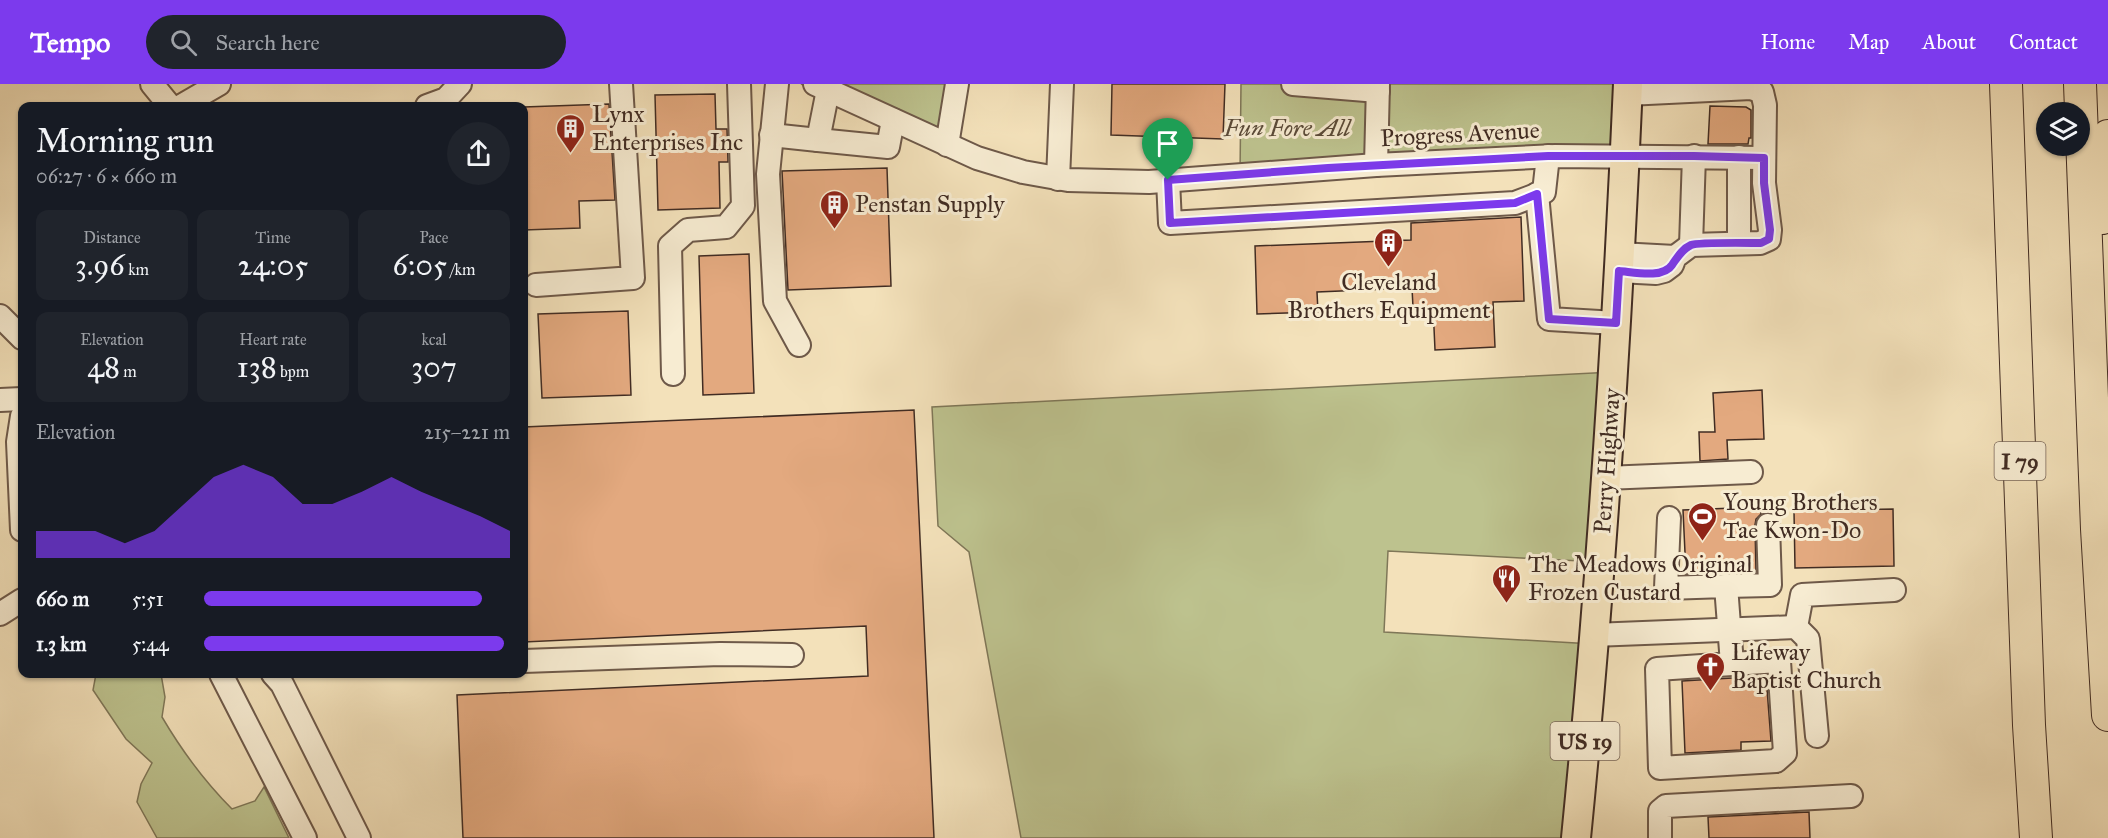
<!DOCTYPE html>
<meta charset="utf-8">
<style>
body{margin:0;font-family:"IM FELL Great Primer",serif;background:#20242c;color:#f1f3f6;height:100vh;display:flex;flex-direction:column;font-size:22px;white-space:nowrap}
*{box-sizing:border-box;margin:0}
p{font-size:20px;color:#9ea1a6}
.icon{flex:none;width:33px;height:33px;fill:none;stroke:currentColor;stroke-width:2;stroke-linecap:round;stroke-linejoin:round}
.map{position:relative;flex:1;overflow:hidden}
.sheet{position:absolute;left:18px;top:18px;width:510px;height:576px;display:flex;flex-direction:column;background:#171b24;border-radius:12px;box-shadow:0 2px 4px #0004}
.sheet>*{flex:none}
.fabs{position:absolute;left:2036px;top:18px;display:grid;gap:12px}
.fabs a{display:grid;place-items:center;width:54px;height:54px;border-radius:50%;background:#171b24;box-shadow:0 2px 4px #0004;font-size:30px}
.pin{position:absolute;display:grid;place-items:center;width:51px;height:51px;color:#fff;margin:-62px -26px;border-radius:50% 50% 50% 0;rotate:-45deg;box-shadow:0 0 6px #0007}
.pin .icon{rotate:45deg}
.round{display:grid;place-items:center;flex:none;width:63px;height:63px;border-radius:32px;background:#20242c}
.head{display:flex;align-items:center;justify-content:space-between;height:102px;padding:0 18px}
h1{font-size:33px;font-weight:600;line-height:45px}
.stats{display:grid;grid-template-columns:repeat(3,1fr);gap:9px;height:102px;padding:6px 18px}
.stats div{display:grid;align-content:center;border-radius:12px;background:#20242c;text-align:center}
.stats b{font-size:30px;font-weight:600}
.stats small{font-size:16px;font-weight:400}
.stats p{font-size:16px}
.chart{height:168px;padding:12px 18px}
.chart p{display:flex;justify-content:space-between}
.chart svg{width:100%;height:108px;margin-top:6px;fill:#7c3aed;opacity:.7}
ul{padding:0 18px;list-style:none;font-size:20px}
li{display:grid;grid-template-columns:96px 72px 1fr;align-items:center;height:45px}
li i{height:15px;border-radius:8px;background:#7c3aed}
header{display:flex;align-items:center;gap:36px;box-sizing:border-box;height:84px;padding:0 30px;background:#7c3aed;color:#fff}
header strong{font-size:28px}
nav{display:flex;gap:33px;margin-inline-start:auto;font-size:21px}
.search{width:420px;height:54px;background:#20242c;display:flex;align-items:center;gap:15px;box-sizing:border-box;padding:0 21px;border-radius:33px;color:#9ea1a6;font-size:22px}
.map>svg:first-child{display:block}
.green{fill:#bdc28e;stroke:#7f7758;stroke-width:1.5}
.building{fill:#e3a97f;stroke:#412c23;stroke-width:1.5}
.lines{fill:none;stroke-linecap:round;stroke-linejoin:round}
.minor-casing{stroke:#6e5949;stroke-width:26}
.major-casing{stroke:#412c23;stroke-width:32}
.highway-casing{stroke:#412c23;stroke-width:34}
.minor{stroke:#f7ecd2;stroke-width:22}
.major{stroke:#f3e1ba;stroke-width:28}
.highway{stroke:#f3e1ba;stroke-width:32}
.route-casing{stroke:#fff;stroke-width:12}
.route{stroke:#7c3aed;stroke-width:8}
.labels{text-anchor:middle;stroke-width:6;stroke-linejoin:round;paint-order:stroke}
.shield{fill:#f7ecd2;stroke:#786658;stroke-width:1.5}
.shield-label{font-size:22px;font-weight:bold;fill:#412c23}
.poi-label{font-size:24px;fill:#412c23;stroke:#f7ecd2;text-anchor:start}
.park-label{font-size:24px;font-style:italic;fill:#5a4a38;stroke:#f7ecd2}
.street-label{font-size:24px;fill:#412c23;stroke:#f7ecd2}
</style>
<header>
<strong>Tempo</strong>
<div class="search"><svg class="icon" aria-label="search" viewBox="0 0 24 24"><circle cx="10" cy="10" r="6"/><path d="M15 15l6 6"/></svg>Search here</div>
<nav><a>Home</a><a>Map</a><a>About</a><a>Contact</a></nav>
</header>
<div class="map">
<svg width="2108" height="754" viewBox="0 0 2108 754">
<rect width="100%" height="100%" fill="#f3e1ba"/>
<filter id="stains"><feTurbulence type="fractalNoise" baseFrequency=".00333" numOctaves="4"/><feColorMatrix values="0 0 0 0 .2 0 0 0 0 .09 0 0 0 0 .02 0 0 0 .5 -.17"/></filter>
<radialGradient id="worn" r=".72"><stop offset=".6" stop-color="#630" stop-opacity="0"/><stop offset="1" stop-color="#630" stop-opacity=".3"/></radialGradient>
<g class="green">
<polygon points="801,0 957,0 947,61"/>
<polygon points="1241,0 1628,0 1625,72 1240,91"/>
<polygon points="1613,288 1599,478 1388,467 1384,548 1593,560 1576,754 1021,754 969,468 938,442 932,323"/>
<path d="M96,590H161L165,613L162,633C182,667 204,697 232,725L255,717L264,703L289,754H157L137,718L141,700L152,679L126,655L93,606Z"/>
</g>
<g class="building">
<polygon points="1112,0 1225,0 1223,55 1111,51"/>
<polygon points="715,10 716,45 727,45 728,78 719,78 720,124 658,126 655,11"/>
<polygon points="609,20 615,116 579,117 580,144 524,146 524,23"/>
<polygon points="1710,22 1746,23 1751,26 1751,54 1749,54 1748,60 1708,60"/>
<polygon points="887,84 891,202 788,206 782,87"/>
<polygon points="1521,133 1524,217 1493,218 1495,263 1435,266 1433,222 1413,223 1412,204 1317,208 1318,228 1257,230 1255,162 1411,156 1411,139"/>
<polygon points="749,170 754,309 703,311 699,172"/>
<polygon points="628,227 631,311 542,314 538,230"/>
<polygon points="1762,306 1764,355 1727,356 1728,375 1700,377 1699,348 1715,348 1713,309"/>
<polygon points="914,326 934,754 463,754 457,611 868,592 866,542 524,558 524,343"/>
<polygon points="1760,423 1761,430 1756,435 1755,441 1756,488 1686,490 1683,426"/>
<polygon points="1893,425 1894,482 1795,484 1794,427"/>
<polygon points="1766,592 1771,657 1741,658 1741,666 1685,669 1682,597"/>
<polygon points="1809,728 1810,754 1709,754 1708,733"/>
</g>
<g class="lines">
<defs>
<g id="minor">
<polyline points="152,0 170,22"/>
<polyline points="777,0 768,90 775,217 799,261"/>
<polyline points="815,0 977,74 1023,88 1068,96 1149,98 1376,81 1555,72 1764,74"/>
<polyline points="1293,0 1378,7"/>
<polyline points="181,22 219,0"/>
<polyline points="427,22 446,15 460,0"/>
<polyline points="771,51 818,56 828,6"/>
<polyline points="818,56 888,63 893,36"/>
<polyline points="947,61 957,0"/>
<polyline points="1739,73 1739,159"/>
<polyline points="1376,81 1378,0"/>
<polyline points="1058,95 1062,0"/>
<polyline points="1168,96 1170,139 1515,119 1544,108 1548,72"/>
<polyline points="1537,110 1549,235 1616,239"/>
<polyline points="1691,161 1694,72"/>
<polyline points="1619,170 1675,173"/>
<polyline points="1619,187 1656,189 1664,187 1672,181 1675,173 1691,161 1760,159 1769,155 1770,146 1764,99 1765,21 1762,8 1751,4 1627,10"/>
<polyline points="536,201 633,194 621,0"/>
<polyline points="0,232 22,254"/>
<polyline points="673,290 670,162 688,146 726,143 743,122 739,0"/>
<polyline points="0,316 22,315"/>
<polyline points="22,332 18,358 22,446"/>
<polyline points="1605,394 1751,388"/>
<polyline points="1669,434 1666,504 1726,502 1732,580 1779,577 1785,669 1776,677 1660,684 1657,585 1732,580"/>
<polyline points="1726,502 1770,501 1768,441"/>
<polyline points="0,530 22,516"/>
<polyline points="1796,543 1802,511 1894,506"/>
<polyline points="1593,551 1796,543 1808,555 1817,652"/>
<polyline points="524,577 720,570 792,571"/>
<polyline points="221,590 305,754"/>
<polyline points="273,590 282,600 359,754"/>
<polyline points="1660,754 1660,727 1666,722 1851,712"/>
</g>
<path id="major" d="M1576,754C1601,503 1617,252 1628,0"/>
<g id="highway">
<polyline points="2006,0 2029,641 2036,754"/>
<polyline points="2080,0 2097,445 2108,631"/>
<polyline points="2102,134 2108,52"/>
</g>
</defs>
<use href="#minor" class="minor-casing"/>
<use href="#major" class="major-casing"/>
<use href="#highway" class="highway-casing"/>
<use href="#minor" class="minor"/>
<use href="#major" class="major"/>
<use href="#highway" class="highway"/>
</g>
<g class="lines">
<defs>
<path id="route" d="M1548,72H1694L1764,74V99L1770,146L1769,155L1761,159C1748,159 1699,158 1691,161C1682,165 1677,174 1672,181C1663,195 1633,188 1619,187L1616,239L1549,235L1537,110L1515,119L1170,139L1168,96L1328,84Z"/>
</defs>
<use href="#route" class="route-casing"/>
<use href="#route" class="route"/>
</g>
<defs>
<symbol id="building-pin" viewBox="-11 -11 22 30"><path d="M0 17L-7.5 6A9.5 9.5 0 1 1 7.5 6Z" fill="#8f2418" stroke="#f7ecd2"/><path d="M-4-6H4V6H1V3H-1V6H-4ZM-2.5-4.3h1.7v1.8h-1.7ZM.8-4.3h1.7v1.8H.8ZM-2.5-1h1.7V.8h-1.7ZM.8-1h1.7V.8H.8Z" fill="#fff"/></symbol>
<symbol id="stadium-pin" viewBox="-11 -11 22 30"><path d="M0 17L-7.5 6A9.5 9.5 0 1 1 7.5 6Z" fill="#8f2418" stroke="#f7ecd2"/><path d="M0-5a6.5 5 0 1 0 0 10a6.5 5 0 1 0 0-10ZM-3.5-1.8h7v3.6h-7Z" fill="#fff"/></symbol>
<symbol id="restaurant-pin" viewBox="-11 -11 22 30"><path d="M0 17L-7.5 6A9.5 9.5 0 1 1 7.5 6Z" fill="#8f2418" stroke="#f7ecd2"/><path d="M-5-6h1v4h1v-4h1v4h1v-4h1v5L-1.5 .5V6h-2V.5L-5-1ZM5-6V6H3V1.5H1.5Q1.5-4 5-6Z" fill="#fff"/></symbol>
<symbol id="church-pin" viewBox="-11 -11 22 30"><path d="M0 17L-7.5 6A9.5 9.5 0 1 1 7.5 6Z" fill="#8f2418" stroke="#f7ecd2"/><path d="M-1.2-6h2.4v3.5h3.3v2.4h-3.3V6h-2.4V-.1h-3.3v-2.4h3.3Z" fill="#fff"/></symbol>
</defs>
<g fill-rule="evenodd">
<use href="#building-pin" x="554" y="28" width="33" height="45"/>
<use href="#building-pin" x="818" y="104" width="33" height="45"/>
<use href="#building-pin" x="1372" y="142" width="33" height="45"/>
<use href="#stadium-pin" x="1686" y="416" width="33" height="45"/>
<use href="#restaurant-pin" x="1490" y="478" width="33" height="45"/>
<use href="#church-pin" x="1694" y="566" width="33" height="45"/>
</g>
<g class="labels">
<g class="shield">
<rect x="1994.5" y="358" width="51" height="38" rx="4.5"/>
<rect x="1550.5" y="638" width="69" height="38" rx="4.5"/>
</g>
<g class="shield-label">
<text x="2020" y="385">I 79</text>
<text x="1585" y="665">US 19</text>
</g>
<g class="poi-label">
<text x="592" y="38">Lynx<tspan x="592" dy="28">Enterprises Inc</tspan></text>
<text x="855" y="128">Penstan Supply</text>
<text x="1389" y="206" text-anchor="middle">Cleveland<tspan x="1389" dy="28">Brothers Equipment</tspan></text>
<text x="1723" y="426">Young Brothers<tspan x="1723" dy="28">Tae Kwon-Do</tspan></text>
<text x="1528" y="488">The Meadows Original<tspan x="1528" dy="28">Frozen Custard</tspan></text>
<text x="1731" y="576">Lifeway<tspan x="1731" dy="28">Baptist Church</tspan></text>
</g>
<g class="park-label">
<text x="1287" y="52">Fun Fore All</text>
</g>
<g class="street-label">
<text transform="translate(1460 50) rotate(-3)" y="8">Progress Avenue</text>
<text transform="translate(1607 377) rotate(-86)" y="8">Perry Highway</text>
</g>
</g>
<rect width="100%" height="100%" filter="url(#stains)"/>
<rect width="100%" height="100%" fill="url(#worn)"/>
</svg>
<div class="fabs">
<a><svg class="icon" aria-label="layers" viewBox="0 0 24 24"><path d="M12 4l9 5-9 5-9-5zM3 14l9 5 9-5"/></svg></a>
</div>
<div class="pin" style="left:1168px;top:96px;background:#1e9e55"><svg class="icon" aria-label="arrive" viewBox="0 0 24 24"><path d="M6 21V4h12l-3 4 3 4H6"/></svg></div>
<section class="sheet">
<div class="head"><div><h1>Morning run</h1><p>06:27 · 6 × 660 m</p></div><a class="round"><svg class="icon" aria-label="share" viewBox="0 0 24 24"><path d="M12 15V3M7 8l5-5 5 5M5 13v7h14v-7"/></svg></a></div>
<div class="stats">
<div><p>Distance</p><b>3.96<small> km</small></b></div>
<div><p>Time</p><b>24:05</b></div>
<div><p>Pace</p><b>6:05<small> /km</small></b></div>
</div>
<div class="stats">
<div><p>Elevation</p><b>48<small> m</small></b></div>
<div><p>Heart rate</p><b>138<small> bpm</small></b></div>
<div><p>kcal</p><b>307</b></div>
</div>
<div class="chart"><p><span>Elevation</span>215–221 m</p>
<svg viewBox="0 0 160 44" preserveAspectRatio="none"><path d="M0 44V33L10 33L20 33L30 38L40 33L50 22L60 11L70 6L80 11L90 22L100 22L110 17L120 11L130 17L140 22L150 27L160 33V44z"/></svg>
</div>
<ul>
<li><b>660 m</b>5:51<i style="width:91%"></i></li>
<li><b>1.3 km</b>5:44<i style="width:98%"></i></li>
</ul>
</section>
</div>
